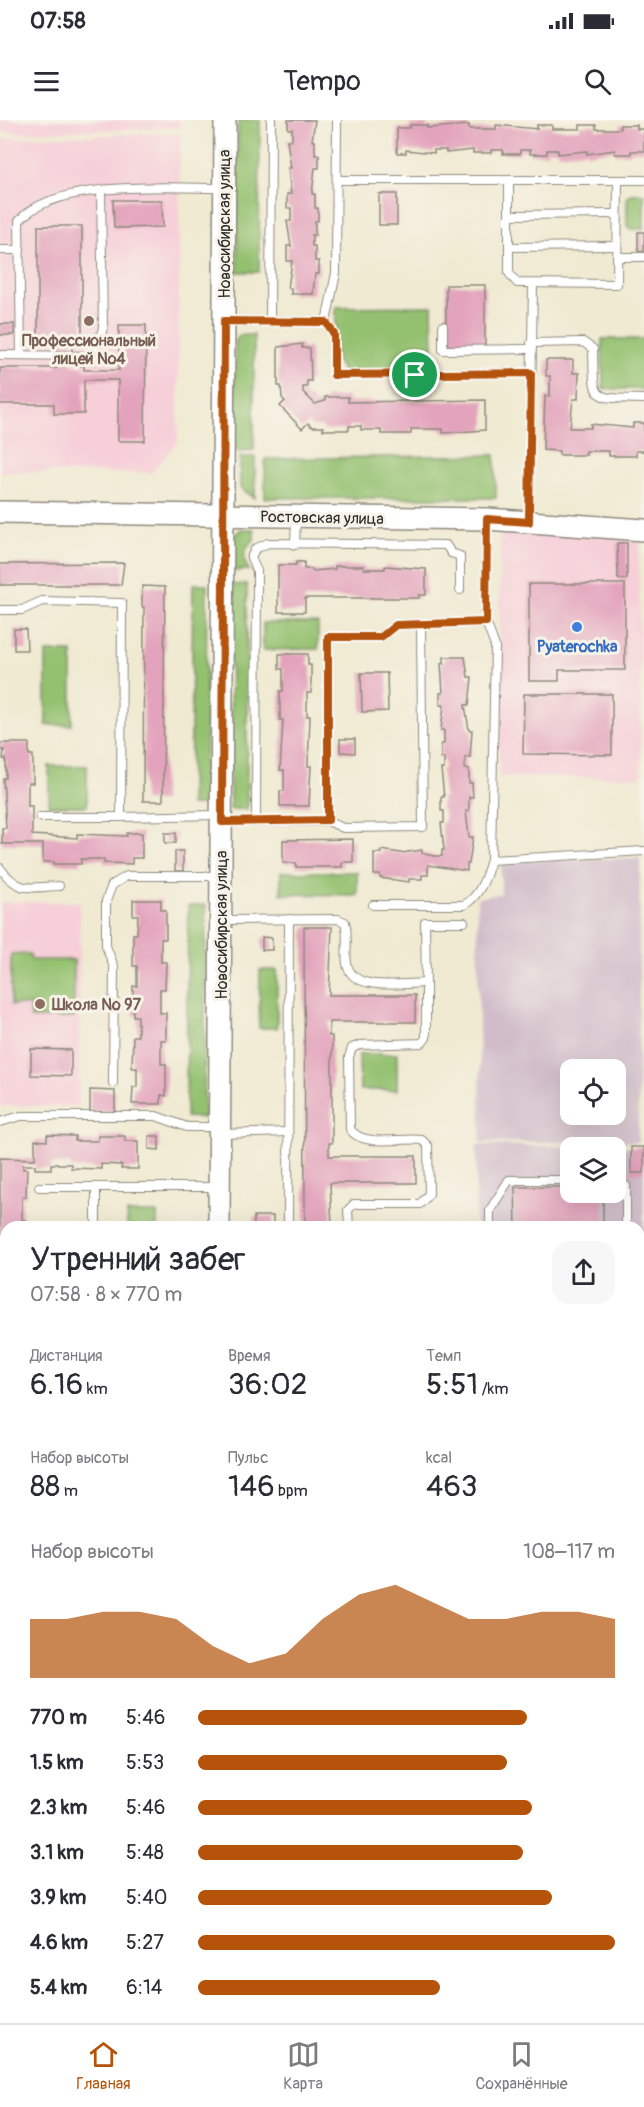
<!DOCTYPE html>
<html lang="ru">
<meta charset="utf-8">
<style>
body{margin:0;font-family:Pangolin,sans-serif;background:#f7f7f7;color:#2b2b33;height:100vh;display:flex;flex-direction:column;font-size:22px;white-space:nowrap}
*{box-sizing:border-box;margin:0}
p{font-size:20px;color:#7c7c81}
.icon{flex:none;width:33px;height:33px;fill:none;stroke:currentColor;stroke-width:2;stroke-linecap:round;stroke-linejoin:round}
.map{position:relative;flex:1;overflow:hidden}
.details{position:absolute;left:0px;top:1101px;width:645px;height:802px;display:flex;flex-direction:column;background:#fff;border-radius:18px 18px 0 0;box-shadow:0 6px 24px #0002}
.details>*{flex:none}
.tools{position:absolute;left:560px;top:939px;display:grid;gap:12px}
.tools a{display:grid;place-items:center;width:66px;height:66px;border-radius:12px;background:#fff;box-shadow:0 6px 24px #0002;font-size:30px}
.pin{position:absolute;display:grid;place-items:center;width:51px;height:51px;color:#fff;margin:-26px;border:3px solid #fff;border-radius:50%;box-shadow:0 2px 6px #0007}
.round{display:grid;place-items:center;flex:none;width:63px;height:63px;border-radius:18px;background:#f7f7f7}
.headline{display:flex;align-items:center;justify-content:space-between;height:102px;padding:0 30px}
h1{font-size:33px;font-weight:600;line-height:45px}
.figures{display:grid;grid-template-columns:repeat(3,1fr);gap:9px;height:102px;padding:6px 30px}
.figures div{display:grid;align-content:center}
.figures b{font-size:30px;font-weight:600}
.figures small{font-size:16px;font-weight:400}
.figures p{font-size:16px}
.chart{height:168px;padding:12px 30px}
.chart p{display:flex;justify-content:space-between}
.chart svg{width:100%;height:108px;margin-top:6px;fill:#b45309;opacity:.7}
ul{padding:0 30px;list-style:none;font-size:20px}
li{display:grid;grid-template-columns:96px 72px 1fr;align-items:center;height:45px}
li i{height:15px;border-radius:8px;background:#b45309}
.status{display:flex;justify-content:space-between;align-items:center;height:42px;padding:0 30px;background:#fff;direction:ltr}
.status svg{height:16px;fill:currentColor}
header{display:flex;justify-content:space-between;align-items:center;height:78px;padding:0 30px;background:#fff;font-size:27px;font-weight:600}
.dock{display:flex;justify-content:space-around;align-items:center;height:84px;border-top:2px solid #e1e1e2;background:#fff;font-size:16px;color:#7c7c81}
.dock a{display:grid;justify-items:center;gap:3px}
.dock .on{color:#b45309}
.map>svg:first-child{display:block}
.built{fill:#f6cfd8}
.industrial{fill:#d1bdca;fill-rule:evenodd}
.green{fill:#94c170;stroke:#60764e;stroke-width:1.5}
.building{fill:#e3a3bc}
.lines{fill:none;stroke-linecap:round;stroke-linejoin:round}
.lane-casing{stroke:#8e8a7e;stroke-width:10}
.street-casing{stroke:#8e8a7e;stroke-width:18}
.secondary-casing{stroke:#8e8a7e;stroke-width:24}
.lane{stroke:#fff;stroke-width:8}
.street{stroke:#fff;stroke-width:15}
.secondary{stroke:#fff;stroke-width:21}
.route-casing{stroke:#fff;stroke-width:12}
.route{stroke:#b45309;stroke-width:8}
.education-dot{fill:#8d6e63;stroke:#f7f3e8;stroke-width:2}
.shop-dot{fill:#3f7fe0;stroke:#f7f3e8;stroke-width:2}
.labels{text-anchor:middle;stroke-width:6;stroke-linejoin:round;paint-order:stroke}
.street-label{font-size:16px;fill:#2b2b2b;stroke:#f7f3e8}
.education-label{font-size:16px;font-weight:bold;fill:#785e54;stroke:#f7f3e8}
.shop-label{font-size:16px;font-weight:bold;fill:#366cbe;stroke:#f7f3e8}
</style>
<div class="status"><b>07:58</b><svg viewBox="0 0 49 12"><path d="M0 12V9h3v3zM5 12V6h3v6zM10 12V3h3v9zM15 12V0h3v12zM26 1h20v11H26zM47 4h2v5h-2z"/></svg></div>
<header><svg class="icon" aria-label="menu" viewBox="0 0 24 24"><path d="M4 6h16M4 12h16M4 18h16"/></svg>Tempo<svg class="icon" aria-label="search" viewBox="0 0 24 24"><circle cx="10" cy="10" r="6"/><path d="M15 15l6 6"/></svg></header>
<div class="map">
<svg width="644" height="1903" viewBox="0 0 644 1903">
<rect width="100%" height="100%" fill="#f7f3e8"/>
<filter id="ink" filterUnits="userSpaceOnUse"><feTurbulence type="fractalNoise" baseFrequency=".0167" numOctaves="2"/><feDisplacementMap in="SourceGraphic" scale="12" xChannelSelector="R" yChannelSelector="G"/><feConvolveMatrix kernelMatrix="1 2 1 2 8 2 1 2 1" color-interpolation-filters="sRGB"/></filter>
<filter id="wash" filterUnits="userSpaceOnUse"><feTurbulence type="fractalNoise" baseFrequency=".008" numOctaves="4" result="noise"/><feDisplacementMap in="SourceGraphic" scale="24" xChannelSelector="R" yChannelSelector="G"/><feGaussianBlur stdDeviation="1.35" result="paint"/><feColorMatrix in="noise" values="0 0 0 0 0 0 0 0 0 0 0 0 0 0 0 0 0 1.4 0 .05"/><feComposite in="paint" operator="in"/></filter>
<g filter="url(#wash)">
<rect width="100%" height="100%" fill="#f0ead2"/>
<g class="built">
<polygon points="0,0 179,0 179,8 0,13"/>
<polygon points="180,13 178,322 151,353 0,352 0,18"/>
<polygon points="500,411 639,416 641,657 499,657"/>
<polygon points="0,782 80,782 79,986 0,986"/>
</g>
<g class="industrial">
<path d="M640,738L638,1022H481L477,778L501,774V742ZM570,950H615V994H570Z"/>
<path d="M477,1025L644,1027V1324H639V1107H475ZM570,1028H615V1072H570Z"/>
<rect x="639" y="1462" width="5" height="430"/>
<polygon points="0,1470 6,1470 6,1898 576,1898 576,1903 0,1903"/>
</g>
<g class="green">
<polygon points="238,0 260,0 259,152 237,152"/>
<polygon points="631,74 644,74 644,109 631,109 627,106 627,76"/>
<polygon points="432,186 433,236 421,252 343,252 336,240 336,187"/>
<polygon points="240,215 254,215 254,330 235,331 235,222"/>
<polygon points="602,219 644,219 644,269 603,269"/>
<polygon points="495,335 496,378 265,378 265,339"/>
<polygon points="240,337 255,337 255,378 240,368"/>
<path d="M241,409H254V420C243,427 242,439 249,450L232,451V418Z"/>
<polygon points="193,464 207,464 205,685 190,685"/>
<polygon points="247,464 247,689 230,689 231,465"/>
<polygon points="263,503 318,503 318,529 263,530"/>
<rect x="46" y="532" width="26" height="73"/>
<rect x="49" y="646" width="38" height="40"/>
<polygon points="281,752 357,752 357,775 281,774"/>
<polygon points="206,785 204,998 186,997 188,786"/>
<polygon points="11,834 30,834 31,840 74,840 74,898 31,898 30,885 11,885"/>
<polygon points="260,850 277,850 277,908 259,908"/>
<polygon points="359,934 397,934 397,970 360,970"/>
<rect x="127" y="1093" width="30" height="14"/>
<rect x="0" y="1308" width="6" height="63"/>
</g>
<g id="blocks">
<g class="building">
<polygon points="288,0 315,0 312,21 315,21 315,35 319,35 319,48 315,48 312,74 315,74 315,88 318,88 318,101 315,101 315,115 312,115 312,126 315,126 315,141 319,141 319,154 315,154 313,174 291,174 291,168 288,168 292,141 287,141 287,126 291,126 287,101 291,101 291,88 287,88 287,74 291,74 288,48 291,48 287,20 292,20 292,9 288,9"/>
<polygon points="410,5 427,5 427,8 469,5 469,9 496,9 496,5 537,9 537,5 552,5 552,9 580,9 580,5 596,5 596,9 620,9 620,5 637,5 637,9 644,9 644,31 631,31 631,34 615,34 615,30 587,34 587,31 558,34 558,30 547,30 547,34 530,34 530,30 520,30 520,34 503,34 503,30 491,30 491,33 473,33 473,30 446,33 446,30 434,30 434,33 406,30 406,33 397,33 397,8 410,8"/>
<rect x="379" y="74" width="18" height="31"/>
<polygon points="113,80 162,80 163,107 114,108"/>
<polygon points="38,106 82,106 82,220 72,220 72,246 84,246 84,250 119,250 119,205 146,205 145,321 118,321 118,260 84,260 84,294 54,294 54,284 0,284 0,248 57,248 57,220 38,219"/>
<rect x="638" y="112" width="6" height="19"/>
<rect x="446" y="165" width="39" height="61"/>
<rect x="0" y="204" width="14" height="11"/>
<polygon points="302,224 302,228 310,228 311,261 307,261 307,267 303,267 303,272 315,284 325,281 325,277 348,277 348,282 485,280 485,310 443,313 443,309 411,309 411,314 381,314 381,310 361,310 361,306 349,306 349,310 323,310 323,307 312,307 308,303 302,309 280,286 285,281 282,278 281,266 278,266 278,227"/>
<polygon points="546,240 573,240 573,253 579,253 578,279 573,279 570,308 591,308 591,304 633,308 633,303 644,303 644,331 636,331 636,336 609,336 609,331 586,331 586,335 559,335 559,331 543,330 545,276 550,276 550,256 546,256"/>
<polygon points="617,423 627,423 627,459 618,459"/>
<polygon points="296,442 304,442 304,449 312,449 312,451 335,449 335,446 364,446 364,449 385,449 385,446 426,449 426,475 419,475 419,478 305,478 305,492 278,492 278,445 296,445"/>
<polygon points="124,443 121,465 0,465 0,444"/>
<polygon points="529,464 625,464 625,550 559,550 559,561 529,561"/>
<polygon points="142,466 165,467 163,681 143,681 144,487 142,487"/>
<polygon points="14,509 26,509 27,530 14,530"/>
<polygon points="279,534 308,534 308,545 311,545 311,573 307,573 307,596 310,596 308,646 311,646 309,686 280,686 280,671 284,671 284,650 280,650 283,600 280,600 280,571 283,571 283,549 279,549"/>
<polygon points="444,537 465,537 468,557 472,557 469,585 465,585 469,610 472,610 470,637 465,637 465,649 469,649 469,663 472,663 473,677 469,677 469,691 466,691 469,717 473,717 469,744 467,744 467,751 428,745 428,755 422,755 422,759 409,759 409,762 380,758 380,755 374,755 374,733 381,733 381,730 401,733 422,730 422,733 434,736 442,736 442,730 444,730 441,703 444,703 444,691 441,691 441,677 444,677 441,649 444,649 444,638 441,638 441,624 444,624 444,610 441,610 444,585 440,585 440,573 443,573 441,543 444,543"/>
<polygon points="361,553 387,553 388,591 362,592"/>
<polygon points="524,574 612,574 612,635 523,634"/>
<polygon points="340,619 355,619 355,633 340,632"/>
<polygon points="0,623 29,623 29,635 33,635 33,663 28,663 28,686 32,686 32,715 77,718 77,714 127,716 127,713 142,713 142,738 132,738 132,744 104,743 104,739 81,739 81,744 54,744 54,742 43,742 43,724 2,724 2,708 6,708 3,658 6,658 6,639 3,639 4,630 0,630"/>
<rect x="165" y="713" width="11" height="10"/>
<polygon points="353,719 353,742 342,742 342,747 296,747 296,743 283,743 283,720"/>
<rect x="175" y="731" width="8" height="20"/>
<polygon points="133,780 161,780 161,790 166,790 166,819 161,819 161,842 166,842 165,869 160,869 160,893 166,893 166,920 161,920 161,944 166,944 166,976 161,975 161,984 132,984 133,967 137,967 137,948 132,948 133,916 138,916 138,896 133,896 133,866 137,866 137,846 133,846 133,814 137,814 138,795 133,795"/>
<polygon points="304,807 332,807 329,875 415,875 415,902 329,902 329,916 332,916 332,1023 329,1023 329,1036 416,1036 416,1063 330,1063 332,1107 305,1107"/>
<polygon points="262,817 272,818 272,830 262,830"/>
<polygon points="31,929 71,930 71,956 31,955"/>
<polygon points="90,970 115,971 115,992 90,992"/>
<polygon points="47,1015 75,1016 75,1021 98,1021 98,1016 125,1016 125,1021 138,1021 138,1049 121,1049 122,1045 101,1044 101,1049 71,1048 71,1044 51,1044 51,1049 35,1049 35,1045 23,1045 23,1049 27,1049 26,1077 22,1076 22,1100 26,1100 26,1107 6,1107 6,1139 0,1139 0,1038 35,1039 35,1020 47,1021"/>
<polygon points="149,1016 159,1016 159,1030 149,1029"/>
<rect x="631" y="1027" width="13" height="26"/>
<polygon points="515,1067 570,1067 570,1072 603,1072 603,1107 516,1107"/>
<rect x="254" y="1096" width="19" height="11"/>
<rect x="639" y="1245" width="5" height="60"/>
<rect x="0" y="1276" width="6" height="24"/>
<rect x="0" y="1433" width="6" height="64"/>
<rect x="639" y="1463" width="5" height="85"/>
<polygon points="0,1521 6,1521 6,1722 3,1722 3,1736 0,1737"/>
<rect x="639" y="1566" width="5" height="83"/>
<polygon points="639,1666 644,1667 644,1678 639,1678"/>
<rect x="639" y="1694" width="5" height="29"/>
<rect x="639" y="1739" width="5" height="28"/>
<rect x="639" y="1782" width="5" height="29"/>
<polygon points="639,1827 644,1827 644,1857 639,1856"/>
<rect x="639" y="1872" width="5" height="15"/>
</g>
</g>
</g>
<g filter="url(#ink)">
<use href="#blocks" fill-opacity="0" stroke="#8e8a7e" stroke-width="1.5"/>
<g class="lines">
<defs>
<g id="lane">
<polyline points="337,60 644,60"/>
<polyline points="509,60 509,153 517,163 617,164 618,60"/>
<polyline points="509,95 617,94"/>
<polyline points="509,127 617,126"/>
<polyline points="0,130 20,130"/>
<polyline points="617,137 644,137"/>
<polyline points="226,201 326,202 334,214 334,255 531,253"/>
<polyline points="270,202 271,0"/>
<polyline points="326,202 336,153 337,0"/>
<polyline points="443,206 443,230 530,229"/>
<path d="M531,223L583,222L593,229C594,282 591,278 644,279"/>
<polyline points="0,235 88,236 98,224 103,208 101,70"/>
<path d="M21,235L19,101C54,59 171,68 223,68"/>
<polyline points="529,401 533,165"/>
<polyline points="295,425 296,396"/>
<polyline points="0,490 22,490 42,481 122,483 121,697 218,695"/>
<polyline points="40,697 121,697"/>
<polyline points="328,701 343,708 423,707 421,505"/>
<polyline points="222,702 328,701 328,517 381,517 396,505 486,502 487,401"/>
<polyline points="256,702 257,451 251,438 255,429 268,423 446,425 451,433 460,436 460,470"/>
<polyline points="491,740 644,731"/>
<path d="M0,748C20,774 29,767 59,766"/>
<path d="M373,785H464C480,776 486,757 491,740L495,526L486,502"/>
<path d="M223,800L338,799L345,802C349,816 345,830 347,844C352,873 404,863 426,863L425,802H464"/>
<polyline points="113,963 114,847 106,826 106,781 112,765 127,756 220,756"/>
<polyline points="0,1002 21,996 156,996 187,1007 218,1007"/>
<polyline points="220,1014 288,1012"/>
<polyline points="615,1063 626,1066 626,1107"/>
<polyline points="39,1067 218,1067"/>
<polyline points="96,1068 96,1107"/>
<polyline points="288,1107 289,799"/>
<path d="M349,1107L348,1090L354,1084H420L429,1074L428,1026L422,1020C402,1017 362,1028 350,1009L349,937L352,928L360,925L422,923L426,918V863"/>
<polyline points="490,1107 490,1090 509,1060 570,1060"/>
<polyline points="639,1122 644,1122"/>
<polyline points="639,1233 644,1233"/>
<polyline points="0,1254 6,1254"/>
<polyline points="639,1557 644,1557"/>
<polyline points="639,1656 644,1656"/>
<polyline points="639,1688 644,1688"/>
<polyline points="639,1731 644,1731"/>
<polyline points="0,1762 6,1762"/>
<polyline points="639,1776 644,1776"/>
<polyline points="639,1821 644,1821"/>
<polyline points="639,1866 644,1866"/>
<polyline points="101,1898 105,1903"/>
</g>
<polyline id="street" points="639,1370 644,1369"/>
<g id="secondary">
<polyline points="0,392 487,399 644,410"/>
<polyline points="219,1107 225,0"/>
<polyline points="0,1394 6,1394"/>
</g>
</defs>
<use href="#lane" class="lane-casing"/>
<use href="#street" class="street-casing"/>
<use href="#secondary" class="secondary-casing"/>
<use href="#lane" class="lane"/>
<use href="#street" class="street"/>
<use href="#secondary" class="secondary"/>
</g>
</g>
<g class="lines" filter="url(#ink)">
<defs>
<polygon id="route" points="224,201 326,202 334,214 334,255 531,253 529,402 487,399 486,502 396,505 381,517 328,517 328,700 222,702"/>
</defs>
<use href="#route" class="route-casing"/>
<use href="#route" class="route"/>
</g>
<g class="education-dot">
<circle cx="89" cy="201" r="6"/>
<circle cx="40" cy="884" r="6"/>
</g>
<circle class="shop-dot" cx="577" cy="507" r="6"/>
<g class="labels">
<g class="street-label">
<text transform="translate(224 104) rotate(-90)" y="6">Новосибирская улица</text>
<text transform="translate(322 397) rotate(1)" y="6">Ростовская улица</text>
<text transform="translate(221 805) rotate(-90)" y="6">Новосибирская улица</text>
</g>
<g class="education-label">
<text x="89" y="226">Профессиональный<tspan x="89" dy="18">лицей №4</tspan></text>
<text x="52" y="890" text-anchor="start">Школа № 97</text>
</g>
<g class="shop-label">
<text x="577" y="532">Pyaterochka</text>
</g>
</g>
</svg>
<div class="tools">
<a><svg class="icon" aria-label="locate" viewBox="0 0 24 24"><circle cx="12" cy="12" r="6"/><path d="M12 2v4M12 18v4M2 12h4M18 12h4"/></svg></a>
<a><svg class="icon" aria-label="layers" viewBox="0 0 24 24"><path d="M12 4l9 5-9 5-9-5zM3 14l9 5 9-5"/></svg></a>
</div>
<div class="pin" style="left:415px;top:255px;background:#1e9e55"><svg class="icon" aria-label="arrive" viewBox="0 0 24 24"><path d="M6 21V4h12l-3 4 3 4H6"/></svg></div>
<section class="details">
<div class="headline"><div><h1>Утренний забег</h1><p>07:58 · 8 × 770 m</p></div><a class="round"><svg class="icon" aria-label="share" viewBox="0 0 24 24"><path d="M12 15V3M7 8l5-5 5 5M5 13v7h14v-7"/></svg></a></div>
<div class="figures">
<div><p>Дистанция</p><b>6.16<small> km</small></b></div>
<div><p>Время</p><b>36:02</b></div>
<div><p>Темп</p><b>5:51<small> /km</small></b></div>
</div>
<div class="figures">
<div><p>Набор высоты</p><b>88<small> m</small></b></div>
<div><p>Пульс</p><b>146<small> bpm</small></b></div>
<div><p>kcal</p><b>463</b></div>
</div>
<div class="chart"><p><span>Набор высоты</span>108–117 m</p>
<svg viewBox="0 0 160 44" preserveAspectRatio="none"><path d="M0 44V20L10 20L20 17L30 17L40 20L50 31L60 38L70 34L80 20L90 10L100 6L110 13L120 20L130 20L140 17L150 17L160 20V44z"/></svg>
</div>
<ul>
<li><b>770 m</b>5:46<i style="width:79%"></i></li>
<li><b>1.5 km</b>5:53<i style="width:74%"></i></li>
<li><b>2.3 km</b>5:46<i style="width:80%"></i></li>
<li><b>3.1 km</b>5:48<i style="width:78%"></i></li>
<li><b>3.9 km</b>5:40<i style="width:85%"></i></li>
<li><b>4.6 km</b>5:27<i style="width:100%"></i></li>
<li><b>5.4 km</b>6:14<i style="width:58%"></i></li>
</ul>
</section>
</div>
<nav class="dock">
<a class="on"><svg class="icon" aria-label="home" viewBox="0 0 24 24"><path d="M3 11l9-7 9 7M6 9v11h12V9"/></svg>Главная</a>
<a><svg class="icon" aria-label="map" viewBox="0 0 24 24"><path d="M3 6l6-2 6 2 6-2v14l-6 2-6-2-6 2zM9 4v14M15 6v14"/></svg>Карта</a>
<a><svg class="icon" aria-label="saved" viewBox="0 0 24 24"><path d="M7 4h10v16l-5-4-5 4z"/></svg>Сохранённые</a>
</nav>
